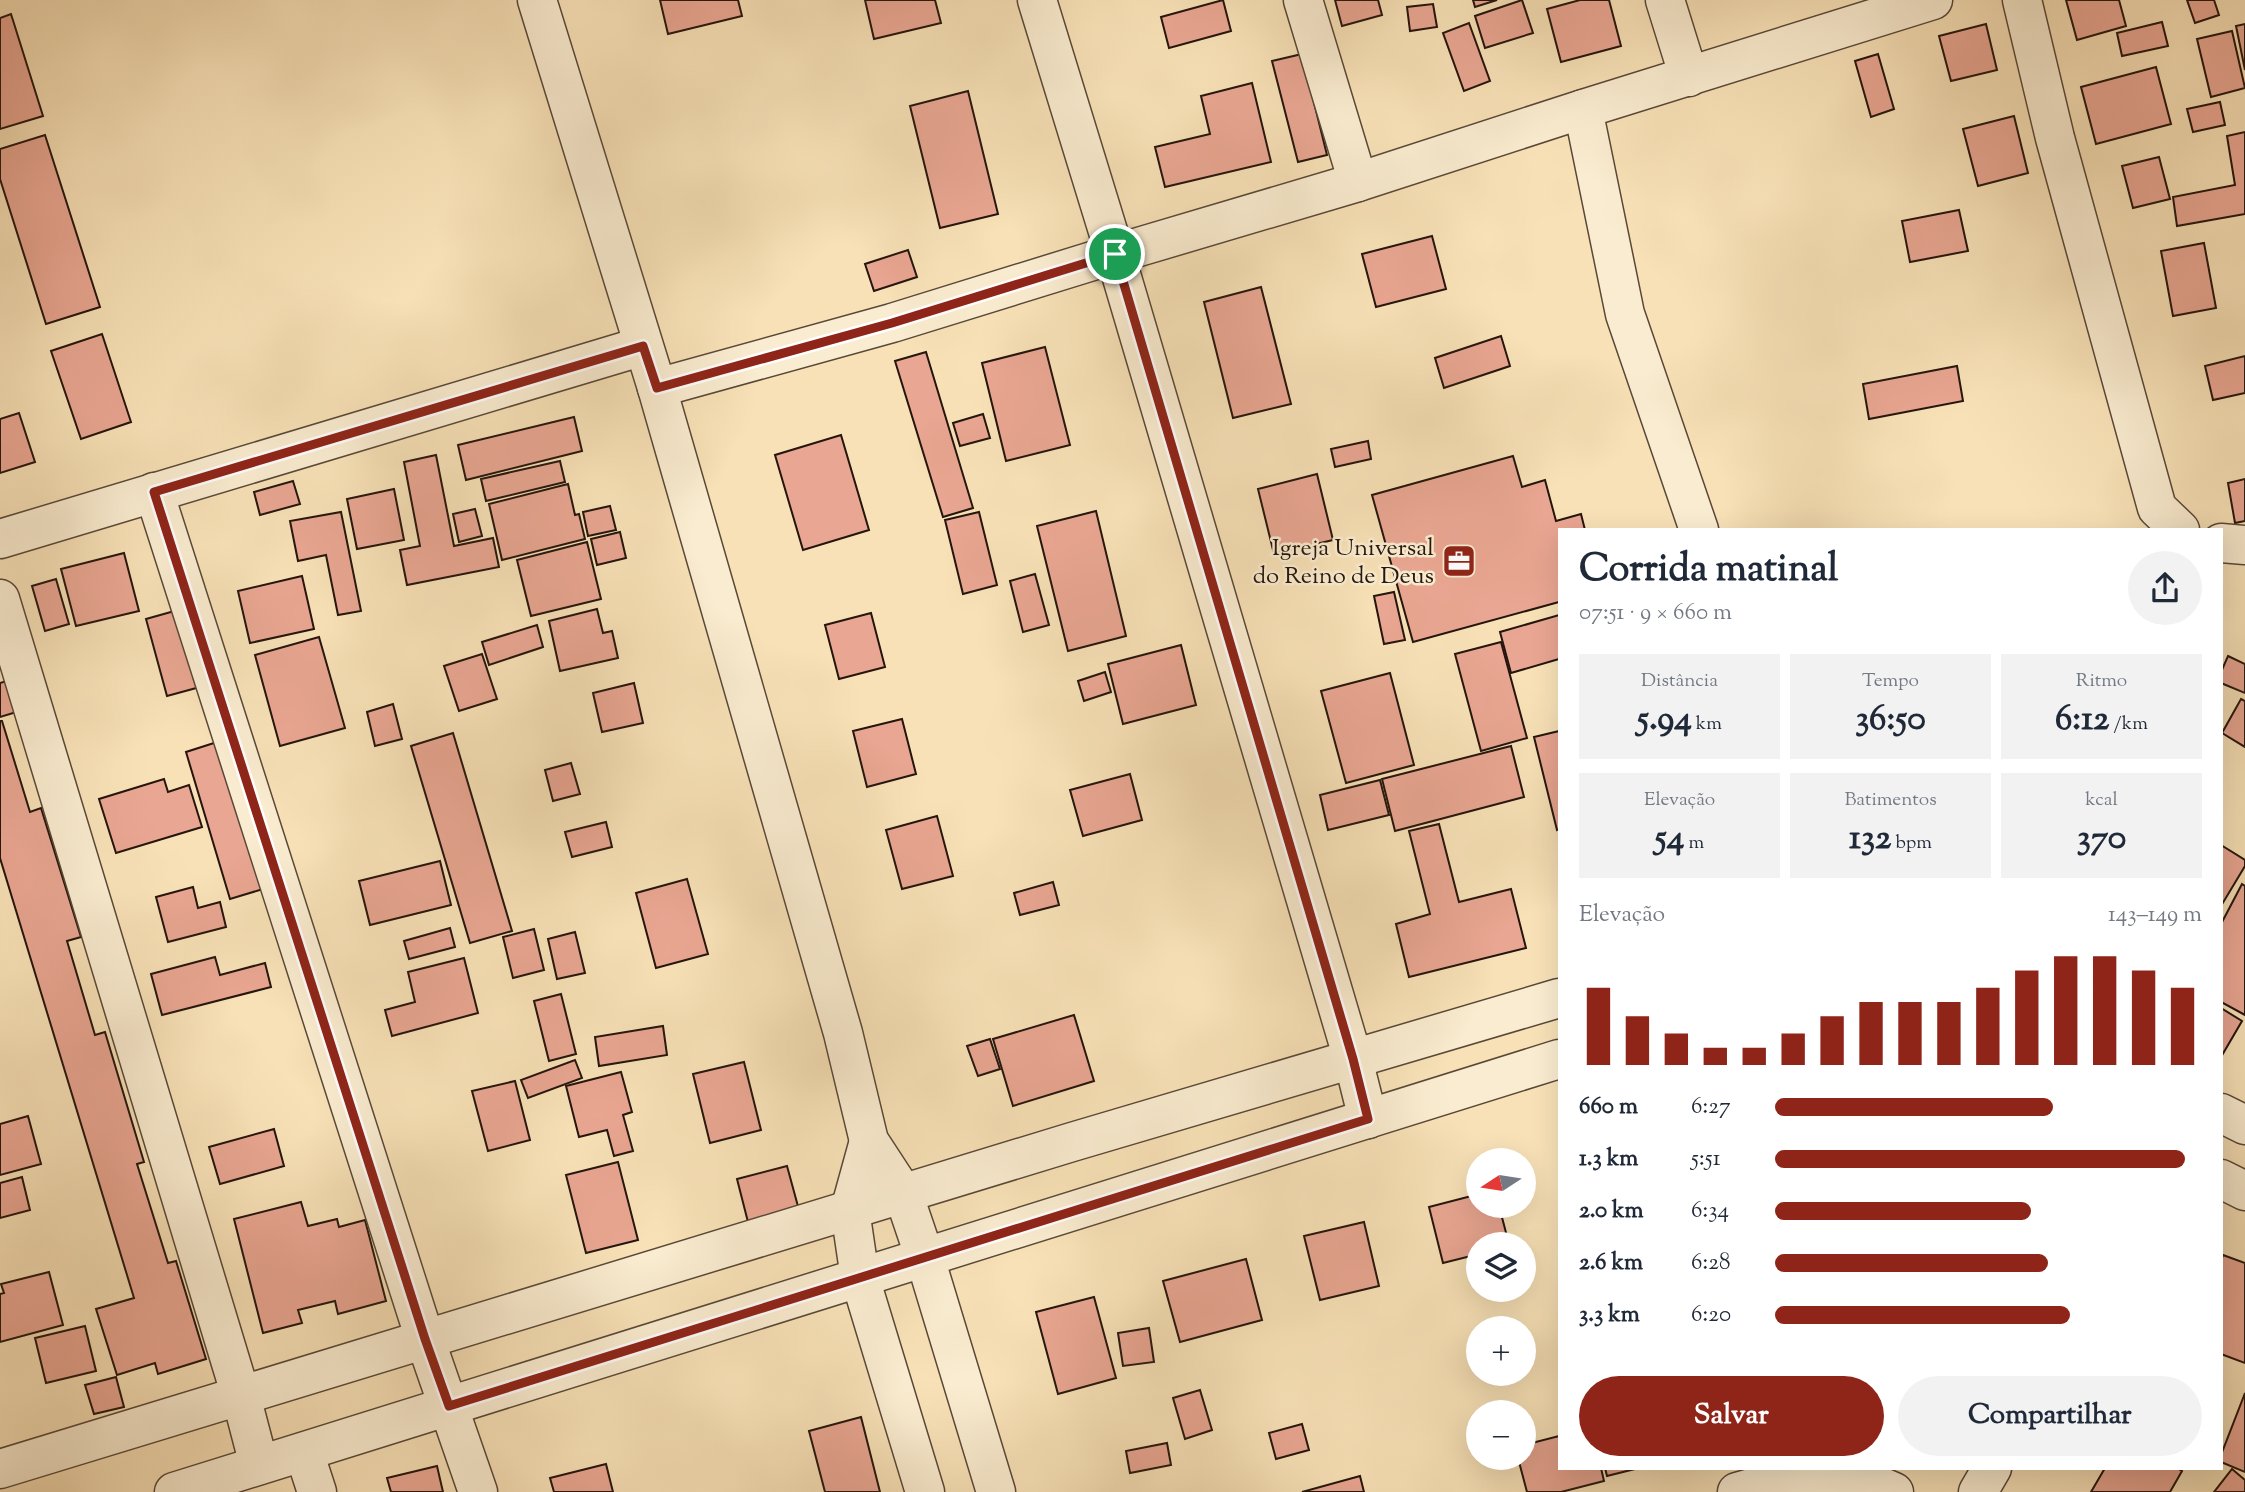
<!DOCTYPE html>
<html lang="pt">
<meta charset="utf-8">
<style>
body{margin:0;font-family:"Sorts Mill Goudy",serif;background:#f2f2f3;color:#1f2937;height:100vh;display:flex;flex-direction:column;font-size:26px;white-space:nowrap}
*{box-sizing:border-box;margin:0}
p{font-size:23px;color:#747a83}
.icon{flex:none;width:38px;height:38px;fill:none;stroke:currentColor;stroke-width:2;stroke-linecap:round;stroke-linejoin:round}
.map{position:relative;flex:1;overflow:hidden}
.drawer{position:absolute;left:1558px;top:528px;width:665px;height:942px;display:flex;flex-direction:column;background:#fff;border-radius:0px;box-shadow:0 7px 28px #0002}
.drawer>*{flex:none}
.needle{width:46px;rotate:258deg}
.buttons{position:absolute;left:1466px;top:1148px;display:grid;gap:14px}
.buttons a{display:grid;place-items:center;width:70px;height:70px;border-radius:50%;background:#fff;box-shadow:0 7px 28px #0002;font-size:35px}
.pin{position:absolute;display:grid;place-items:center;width:60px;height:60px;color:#fff;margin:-30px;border:4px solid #fff;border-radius:50%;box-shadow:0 2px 7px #0007}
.round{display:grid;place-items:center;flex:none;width:74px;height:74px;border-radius:37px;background:#f2f2f3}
.summary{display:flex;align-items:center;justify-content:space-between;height:119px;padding:0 21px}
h1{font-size:38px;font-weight:800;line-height:52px}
.stats{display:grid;grid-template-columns:repeat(3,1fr);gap:10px;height:119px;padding:7px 21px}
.stats div{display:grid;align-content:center;border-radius:0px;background:#f2f2f3;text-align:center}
.stats b{font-size:35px;font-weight:800}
.stats small{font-size:19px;font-weight:400}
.stats p{font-size:19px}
.chart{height:196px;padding:14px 21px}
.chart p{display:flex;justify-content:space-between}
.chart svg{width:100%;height:126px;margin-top:7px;stroke:#8f2418;stroke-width:6}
.button{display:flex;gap:14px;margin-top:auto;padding:14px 21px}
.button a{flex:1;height:80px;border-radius:42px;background:#8f2418;color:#fff;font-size:28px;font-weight:800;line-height:80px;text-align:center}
.button a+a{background:#f2f2f3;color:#1f2937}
ul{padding:0 21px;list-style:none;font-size:23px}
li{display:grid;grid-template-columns:112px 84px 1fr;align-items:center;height:52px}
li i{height:18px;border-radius:9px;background:#8f2418}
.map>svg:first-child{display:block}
.building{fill:#e9a692;stroke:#24150d;stroke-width:2}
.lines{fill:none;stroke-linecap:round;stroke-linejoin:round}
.minor-casing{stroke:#594838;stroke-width:41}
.minor{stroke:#faecd0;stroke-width:38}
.route-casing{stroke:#fff;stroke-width:14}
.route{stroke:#8f2418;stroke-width:9}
.labels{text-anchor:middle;stroke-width:5;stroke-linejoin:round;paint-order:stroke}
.poi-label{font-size:24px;fill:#24150d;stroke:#faecd0;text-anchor:end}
</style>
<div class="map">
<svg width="2245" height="1492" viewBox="0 0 2245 1492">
<rect width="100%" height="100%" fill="#f8e1b7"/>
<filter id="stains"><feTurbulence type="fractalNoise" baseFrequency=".00286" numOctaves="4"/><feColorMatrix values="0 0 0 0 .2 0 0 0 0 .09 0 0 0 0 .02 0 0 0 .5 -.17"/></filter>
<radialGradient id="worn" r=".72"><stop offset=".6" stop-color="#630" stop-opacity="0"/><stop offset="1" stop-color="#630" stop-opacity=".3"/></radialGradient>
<g class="building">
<polygon points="660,0 738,0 742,16 668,34"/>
<polygon points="865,0 935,0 941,23 874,39"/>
<polygon points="1223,0 1231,31 1169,48 1161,17"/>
<polygon points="1335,0 1378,0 1382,15 1342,26"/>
<polygon points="1473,0 1497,0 1475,7"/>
<polygon points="1522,0 1533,33 1485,48 1475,16"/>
<polygon points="1580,0 1609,0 1621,46 1561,62 1547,9"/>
<polygon points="2066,0 2119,0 2126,26 2077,40"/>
<polygon points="2187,0 2214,0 2219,15 2195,23"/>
<polygon points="1433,4 1437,27 1410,31 1407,7"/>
<polygon points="11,14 43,116 0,129 0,18"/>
<polygon points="2162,22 2168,46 2122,56 2117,33"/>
<polygon points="1469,23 1490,81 1464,91 1443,33"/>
<polygon points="1986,24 1997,70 1951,81 1939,36"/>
<polygon points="2245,24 2245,70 2236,26"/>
<polygon points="2232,31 2245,88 2211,97 2197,39"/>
<polygon points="1302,54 1327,155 1298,162 1272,61"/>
<polygon points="1878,54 1894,109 1871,117 1855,61"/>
<polygon points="2156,67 2171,124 2096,144 2081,87"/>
<polygon points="1252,83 1271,162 1165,187 1155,147 1210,134 1201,96"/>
<polygon points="968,91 998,214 940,228 910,106"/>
<polygon points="2220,102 2225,125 2193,132 2187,109"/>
<polygon points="2014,116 2028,173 1978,186 1963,129"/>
<polygon points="2245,132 2245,214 2177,226 2173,197 2235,185 2227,136"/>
<polygon points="45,135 100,307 46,324 0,179 0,149"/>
<polygon points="2159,157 2170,199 2133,208 2122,166"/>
<polygon points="1959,210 1968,251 1910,262 1902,221"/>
<polygon points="1432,236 1446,289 1376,307 1362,254"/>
<polygon points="2204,243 2216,308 2173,316 2161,251"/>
<polygon points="908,250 917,277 874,291 865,264"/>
<polygon points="1261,287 1291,404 1233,418 1204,302"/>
<polygon points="102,334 131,422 81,439 51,351"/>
<polygon points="1501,336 1510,366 1444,388 1435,358"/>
<polygon points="1045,347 1070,445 1006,461 982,363"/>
<polygon points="926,352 973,508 943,517 895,361"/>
<polygon points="2245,356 2245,393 2213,400 2205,366"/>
<polygon points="1957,366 1963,401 1869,419 1863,384"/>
<polygon points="19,413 35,462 0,473 0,419"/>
<polygon points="983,414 990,438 960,446 953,423"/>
<polygon points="574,417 582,451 466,480 458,445"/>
<polygon points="841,435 869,530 803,550 775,455"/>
<polygon points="1368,441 1371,459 1335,467 1331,449"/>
<polygon points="436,455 454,546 493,538 499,567 407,585 400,550 420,546 404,462"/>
<polygon points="1513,456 1522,487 1545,480 1556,521 1581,514 1585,530 1559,530 1559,602 1413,642 1372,495"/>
<polygon points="560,461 565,482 486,501 481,479"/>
<polygon points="1317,474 1333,540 1274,554 1258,489"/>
<polygon points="2245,479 2245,521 2235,523 2228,483"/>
<polygon points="293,481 300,504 260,515 254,492"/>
<polygon points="568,484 575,515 579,514 585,539 502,560 489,504"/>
<polygon points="394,489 404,540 357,549 347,499"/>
<polygon points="610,506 616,530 588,536 583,512"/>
<polygon points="475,509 482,536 459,542 453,514"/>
<polygon points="1096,511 1126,636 1068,651 1037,526"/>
<polygon points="341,512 361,611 338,615 326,555 298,561 290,521"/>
<polygon points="979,512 997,585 963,594 945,520"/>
<polygon points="620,532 626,558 597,565 591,539"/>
<polygon points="587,542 601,599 531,616 517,560"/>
<polygon points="124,553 139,611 76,626 61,569"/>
<polygon points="1035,574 1049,625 1023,632 1010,581"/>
<polygon points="302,576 314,629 250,643 238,591"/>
<polygon points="56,579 69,624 45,631 32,586"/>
<polygon points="1394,592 1405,640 1384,644 1374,596"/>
<polygon points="597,609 603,633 612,631 618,658 560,671 549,621"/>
<polygon points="178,610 200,687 167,696 146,619"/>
<polygon points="871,613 885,667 839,679 825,625"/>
<polygon points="1559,615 1559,659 1511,673 1500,632"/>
<polygon points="537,625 543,647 489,665 482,642"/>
<polygon points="319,637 345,728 280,746 255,655"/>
<polygon points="1501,642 1527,738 1481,751 1455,654"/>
<polygon points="1181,645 1196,705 1123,724 1108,664"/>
<polygon points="482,654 497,699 459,711 444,666"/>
<polygon points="2228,656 2245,664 2245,693 2221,683 2221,672"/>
<polygon points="1105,672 1111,692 1084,701 1078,681"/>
<polygon points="1390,673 1414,765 1346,783 1321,691"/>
<polygon points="13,679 23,710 0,717 0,683"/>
<polygon points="634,683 643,723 602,732 593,693"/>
<polygon points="2241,699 2245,701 2245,747 2222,733"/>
<polygon points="393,704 402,739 375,746 367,712"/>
<polygon points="902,719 916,774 867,787 853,731"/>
<polygon points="0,721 2,721 30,812 41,808 81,937 67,941 95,1035 105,1032 144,1162 137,1164 168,1263 176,1261 206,1359 158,1374 155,1363 117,1375 96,1309 134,1298 0,858"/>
<polygon points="1559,731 1559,829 1557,830 1534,737"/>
<polygon points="453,733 512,931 470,943 411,746"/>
<polygon points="217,742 263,889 230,899 186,752"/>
<polygon points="1511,746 1524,797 1395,831 1382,779"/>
<polygon points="571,763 580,794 553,801 545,770"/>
<polygon points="1130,774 1142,820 1083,836 1070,790"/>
<polygon points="164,779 168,792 189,785 202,827 116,853 99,799"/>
<polygon points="1380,780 1389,815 1328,830 1320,795"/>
<polygon points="937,816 953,876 902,889 886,830"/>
<polygon points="606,822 612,847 572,857 565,832"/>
<polygon points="1439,824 1459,902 1511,889 1526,948 1409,977 1396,924 1430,914 1409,831"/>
<polygon points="2221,845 2245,860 2245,866 2221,906"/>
<polygon points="440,861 451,905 370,925 359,881"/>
<polygon points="687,879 708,954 656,968 636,893"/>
<polygon points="1053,882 1059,905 1020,915 1014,893"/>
<polygon points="2242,884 2245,886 2245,1015 2221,1002 2221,924"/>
<polygon points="193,887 198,908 220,902 226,927 168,942 156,897"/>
<polygon points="450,928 455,947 409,959 404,941"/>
<polygon points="534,929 544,970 513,978 503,937"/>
<polygon points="575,932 585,973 557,979 548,939"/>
<polygon points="215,957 220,975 265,963 271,987 162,1015 151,974"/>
<polygon points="464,958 478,1013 392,1036 385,1010 415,1002 408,972"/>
<polygon points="561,994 576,1054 549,1061 534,1001"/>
<polygon points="2221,1008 2242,1021 2221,1057"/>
<polygon points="1074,1015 1094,1081 1013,1106 993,1039"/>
<polygon points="663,1026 667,1055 599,1066 595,1037"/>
<polygon points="990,1039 1000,1069 978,1076 967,1046"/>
<polygon points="575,1060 582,1078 528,1098 521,1080"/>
<polygon points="744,1062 761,1130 710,1143 693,1074"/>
<polygon points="621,1072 632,1112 623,1115 633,1151 614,1156 607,1130 579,1137 566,1086"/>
<polygon points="515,1081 530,1140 488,1151 472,1091"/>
<polygon points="28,1116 41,1164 0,1175 0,1124"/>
<polygon points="274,1129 284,1166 220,1184 209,1147"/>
<polygon points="618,1162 638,1240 586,1253 566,1175"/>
<polygon points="787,1166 799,1210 748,1222 737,1179"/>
<polygon points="22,1177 30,1210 0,1218 0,1183"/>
<polygon points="1479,1194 1479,1206 1499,1206 1509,1244 1479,1244 1479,1254 1443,1263 1429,1207"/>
<polygon points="301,1202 308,1226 337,1219 339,1227 365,1220 386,1301 338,1314 335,1301 298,1310 302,1323 263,1333 234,1219"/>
<polygon points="1364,1222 1379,1286 1320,1300 1304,1236"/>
<polygon points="2223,1255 2245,1263 2245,1363 2221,1354 2221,1261"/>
<polygon points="1246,1259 1262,1320 1180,1342 1163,1281"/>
<polygon points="49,1272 63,1325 0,1342 0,1294 4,1293 1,1284"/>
<polygon points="1094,1297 1116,1378 1058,1394 1036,1312"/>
<polygon points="85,1326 96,1371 46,1383 35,1338"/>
<polygon points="1149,1328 1154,1362 1123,1366 1118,1333"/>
<polygon points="116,1377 124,1407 94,1414 85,1385"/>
<polygon points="1200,1390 1212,1430 1185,1439 1173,1398"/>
<polygon points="2245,1393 2245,1472 2221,1462 2221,1455"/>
<polygon points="861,1417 880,1492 825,1492 809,1431"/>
<polygon points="1302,1424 1309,1450 1276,1459 1269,1433"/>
<polygon points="1559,1436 1559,1468 1601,1468 1604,1481 1561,1492 1527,1492 1518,1458 1524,1458 1524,1445"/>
<polygon points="1167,1443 1171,1465 1130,1473 1126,1451"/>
<polygon points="606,1464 613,1492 554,1492 550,1478"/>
<polygon points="437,1466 443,1492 391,1492 387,1478"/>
<polygon points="1605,1468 1639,1468 1607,1476"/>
<polygon points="2105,1468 2177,1468 2182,1471 2170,1492 2091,1492"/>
<polygon points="2232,1469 2245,1480 2245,1492 2214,1492"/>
<polygon points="1360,1476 1364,1492 1302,1492"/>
</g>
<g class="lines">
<defs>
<g id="minor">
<polyline points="537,0 657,388 843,1033 869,1141 903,1193 925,1258 996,1492"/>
<polyline points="1037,0 1115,254 1353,1059 1368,1119"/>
<polyline points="1303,0 1358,182"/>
<polyline points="1665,0 1689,77"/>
<polyline points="2022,0 2055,138 2157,508 2180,530"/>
<polyline points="1583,109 1625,314 1699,530"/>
<polyline points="657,388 892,323 1115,254 1358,182 1583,109 1933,0"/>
<polyline points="154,492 425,1339 478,1492"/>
<polyline points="0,539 643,346"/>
<polyline points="2221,543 2245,545"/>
<polyline points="0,599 241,1396 259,1465"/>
<polyline points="2221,1113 2245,1125"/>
<polyline points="869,1141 850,1210 860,1278 925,1492"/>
<polyline points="2221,1179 2245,1191"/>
<polyline points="304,1452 317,1492"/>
<polyline points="0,1469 1072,1142 1559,998"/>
<polyline points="174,1492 1559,1059"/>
<polyline points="1737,1492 1793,1476 1885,1488 1894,1492"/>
<polyline points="1978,1492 1992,1468"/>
</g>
</defs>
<use href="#minor" class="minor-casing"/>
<use href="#minor" class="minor"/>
</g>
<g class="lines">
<defs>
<polygon id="route" points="1115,254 1353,1059 1368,1119 449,1406 425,1339 154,492 643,346 657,388 892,323"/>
</defs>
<use href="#route" class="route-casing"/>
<use href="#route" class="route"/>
</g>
<defs>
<symbol id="office-square" viewBox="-11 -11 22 22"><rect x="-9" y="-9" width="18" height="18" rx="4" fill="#8f2418" stroke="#faecd0"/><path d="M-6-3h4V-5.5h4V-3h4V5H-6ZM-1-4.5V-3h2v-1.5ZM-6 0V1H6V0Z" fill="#fff"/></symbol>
</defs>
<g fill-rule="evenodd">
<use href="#office-square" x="1440" y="542" width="38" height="38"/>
</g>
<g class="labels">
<g class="poi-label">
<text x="1434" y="555">Igreja Universal<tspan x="1434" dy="28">do Reino de Deus</tspan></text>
</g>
</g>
<rect width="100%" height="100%" filter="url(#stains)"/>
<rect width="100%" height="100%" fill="url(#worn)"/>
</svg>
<div class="buttons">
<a><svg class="needle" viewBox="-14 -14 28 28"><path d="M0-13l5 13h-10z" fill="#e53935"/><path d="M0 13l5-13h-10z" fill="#747a83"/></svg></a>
<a><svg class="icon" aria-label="layers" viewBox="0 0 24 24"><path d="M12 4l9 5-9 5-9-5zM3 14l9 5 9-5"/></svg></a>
<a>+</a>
<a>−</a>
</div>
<div class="pin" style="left:1115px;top:254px;background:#1e9e55"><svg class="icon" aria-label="arrive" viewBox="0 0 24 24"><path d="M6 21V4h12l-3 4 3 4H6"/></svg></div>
<section class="drawer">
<div class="summary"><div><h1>Corrida matinal</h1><p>07:51 · 9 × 660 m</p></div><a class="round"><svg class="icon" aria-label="share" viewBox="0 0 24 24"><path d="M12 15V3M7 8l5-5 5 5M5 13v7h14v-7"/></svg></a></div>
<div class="stats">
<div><p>Distância</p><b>5.94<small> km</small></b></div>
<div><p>Tempo</p><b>36:50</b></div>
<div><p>Ritmo</p><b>6:12<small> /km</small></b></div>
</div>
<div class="stats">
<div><p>Elevação</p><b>54<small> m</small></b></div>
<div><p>Batimentos</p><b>132<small> bpm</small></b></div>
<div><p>kcal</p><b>370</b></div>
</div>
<div class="chart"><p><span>Elevação</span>143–149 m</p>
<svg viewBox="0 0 160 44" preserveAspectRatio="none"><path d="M5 44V17M15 44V27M25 44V33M35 44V38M45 44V38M55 44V33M65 44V27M75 44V22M85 44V22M95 44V22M105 44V17M115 44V11M125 44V6M135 44V6M145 44V11M155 44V17"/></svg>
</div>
<ul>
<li><b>660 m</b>6:27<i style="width:65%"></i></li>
<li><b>1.3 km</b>5:51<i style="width:96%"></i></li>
<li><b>2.0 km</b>6:34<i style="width:60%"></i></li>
<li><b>2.6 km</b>6:28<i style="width:64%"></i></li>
<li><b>3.3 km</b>6:20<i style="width:69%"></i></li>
</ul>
<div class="button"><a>Salvar</a><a>Compartilhar</a></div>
</section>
</div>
